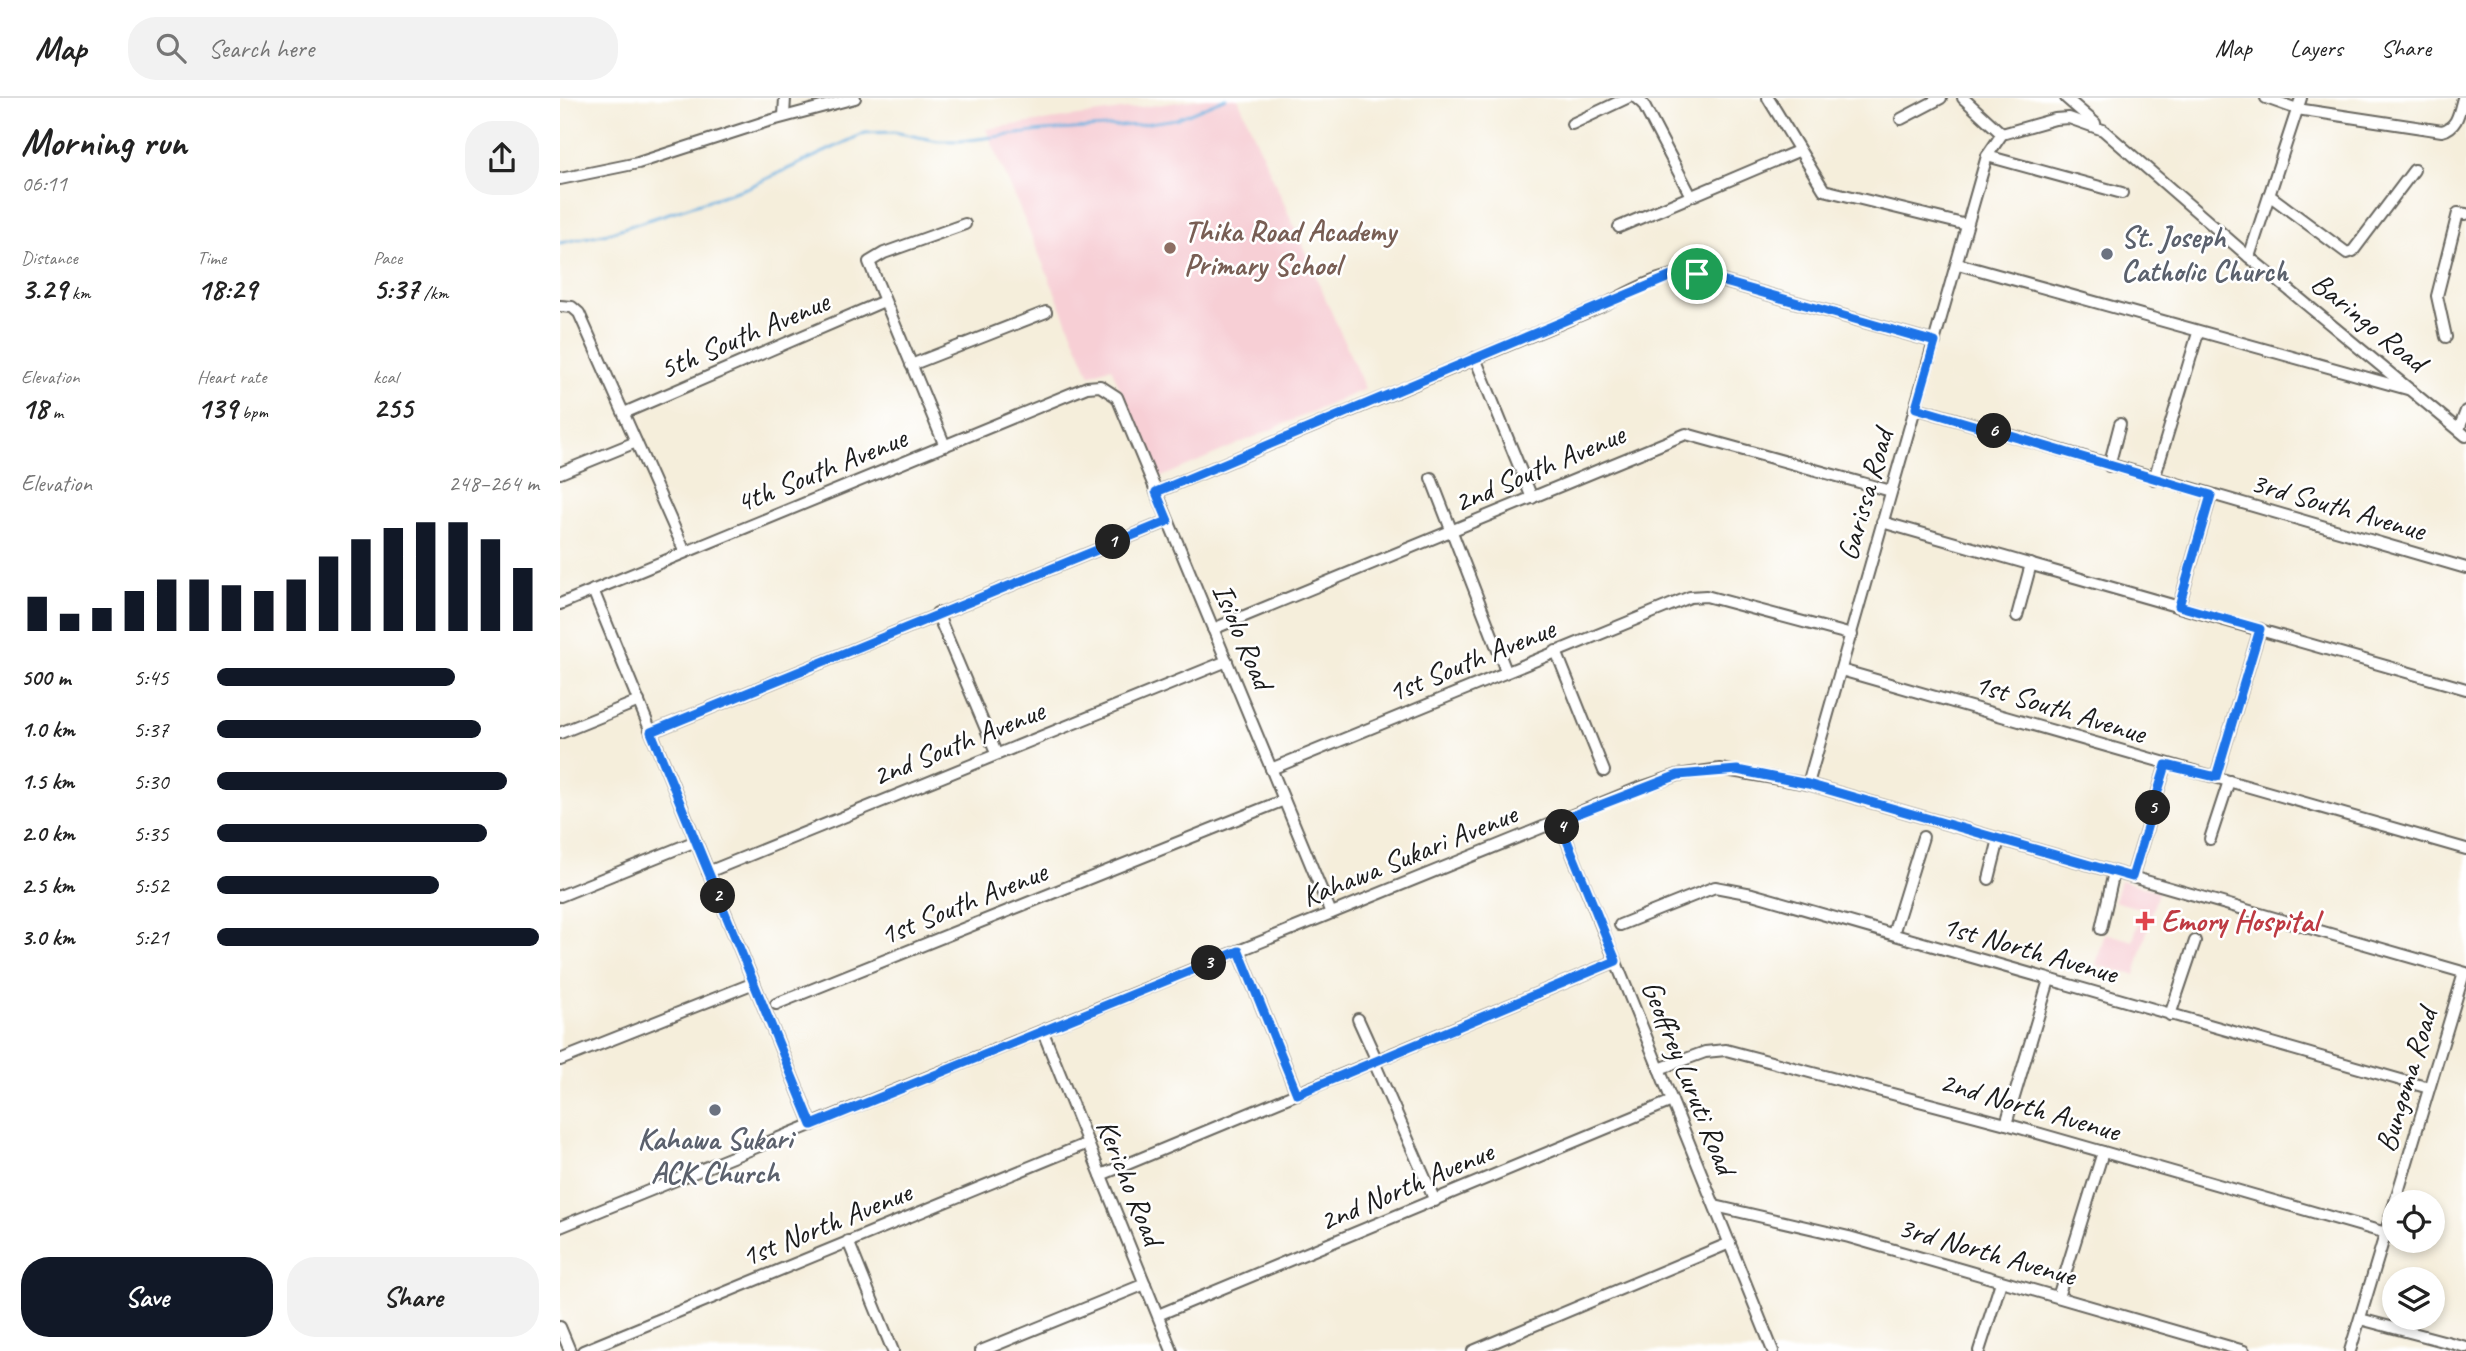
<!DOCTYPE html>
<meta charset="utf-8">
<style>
body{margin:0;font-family:Caveat,sans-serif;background:#f2f2f2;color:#222;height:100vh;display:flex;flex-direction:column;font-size:26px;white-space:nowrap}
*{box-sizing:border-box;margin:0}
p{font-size:23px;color:#767676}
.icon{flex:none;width:38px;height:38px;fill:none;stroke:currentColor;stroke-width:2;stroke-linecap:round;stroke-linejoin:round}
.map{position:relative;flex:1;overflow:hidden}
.drawer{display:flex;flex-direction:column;background:#fff;width:560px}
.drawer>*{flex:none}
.buttons{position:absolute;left:1822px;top:1092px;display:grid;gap:14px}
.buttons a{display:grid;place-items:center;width:63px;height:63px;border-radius:50%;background:#fff;box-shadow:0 4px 10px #0003;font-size:35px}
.pin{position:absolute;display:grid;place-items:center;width:60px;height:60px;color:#fff;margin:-30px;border:4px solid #fff;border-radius:50%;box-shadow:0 2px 7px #0007}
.km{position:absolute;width:35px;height:35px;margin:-18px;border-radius:50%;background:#222;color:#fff;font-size:19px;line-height:35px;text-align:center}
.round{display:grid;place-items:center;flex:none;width:74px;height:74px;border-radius:28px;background:#f2f2f2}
.summary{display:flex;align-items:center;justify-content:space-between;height:119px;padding:0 21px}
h1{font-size:38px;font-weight:700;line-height:52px}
.figures{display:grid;grid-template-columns:repeat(3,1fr);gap:10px;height:119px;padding:7px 21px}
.figures div{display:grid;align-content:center}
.figures b{font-size:30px;font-weight:700}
.figures small{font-size:19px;font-weight:400}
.figures p{font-size:19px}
.chart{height:196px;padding:14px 21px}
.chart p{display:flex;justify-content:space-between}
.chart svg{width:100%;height:126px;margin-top:7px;stroke:#111827;stroke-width:6}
.cta{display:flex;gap:14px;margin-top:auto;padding:14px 21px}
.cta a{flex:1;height:80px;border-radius:28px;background:#111827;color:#fff;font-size:28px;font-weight:700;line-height:80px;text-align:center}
.cta a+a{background:#f2f2f2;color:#222}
ul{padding:0 21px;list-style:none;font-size:23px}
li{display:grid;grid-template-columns:112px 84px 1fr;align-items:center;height:52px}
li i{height:18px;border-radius:9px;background:#111827}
header{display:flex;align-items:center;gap:42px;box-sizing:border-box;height:98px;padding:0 35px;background:#fff;border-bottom:2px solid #e0e0e0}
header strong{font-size:33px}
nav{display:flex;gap:38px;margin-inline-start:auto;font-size:24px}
.search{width:490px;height:63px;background:#f2f2f2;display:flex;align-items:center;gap:18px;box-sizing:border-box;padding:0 24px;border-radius:28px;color:#767676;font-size:26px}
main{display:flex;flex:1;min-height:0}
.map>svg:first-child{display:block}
.built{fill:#f7cfd5}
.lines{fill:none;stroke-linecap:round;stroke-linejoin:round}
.stream{stroke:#68aedf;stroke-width:2.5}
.minor-casing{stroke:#68665f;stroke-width:14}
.minor{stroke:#fff;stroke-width:10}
.route-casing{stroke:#fff;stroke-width:14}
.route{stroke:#1a73e8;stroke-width:9}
.education-dot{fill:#8d6e63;stroke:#fff;stroke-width:2.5}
.worship-dot{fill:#6b7280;stroke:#fff;stroke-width:2.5}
.health-dot{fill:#e0444e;stroke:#fff;stroke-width:2.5}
.labels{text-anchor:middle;stroke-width:5;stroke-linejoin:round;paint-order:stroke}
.education-label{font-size:30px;font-weight:bold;fill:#785e54;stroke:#fff;text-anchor:start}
.worship-label{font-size:30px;font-weight:bold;fill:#5b616d;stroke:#fff;text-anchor:start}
.street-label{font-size:30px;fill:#1c1c1c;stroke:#fff}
.health-label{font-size:30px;font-weight:bold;fill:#be3a42;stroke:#fff;text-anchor:start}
</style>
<header>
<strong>Map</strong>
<div class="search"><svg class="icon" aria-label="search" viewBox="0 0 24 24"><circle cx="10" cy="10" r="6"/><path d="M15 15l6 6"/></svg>Search here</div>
<nav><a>Map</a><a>Layers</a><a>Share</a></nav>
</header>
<main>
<section class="drawer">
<div class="summary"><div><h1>Morning run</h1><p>06:11</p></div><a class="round"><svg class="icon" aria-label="share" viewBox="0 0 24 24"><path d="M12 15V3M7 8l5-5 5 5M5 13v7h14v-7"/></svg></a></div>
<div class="figures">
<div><p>Distance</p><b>3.29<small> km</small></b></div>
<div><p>Time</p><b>18:29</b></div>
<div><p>Pace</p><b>5:37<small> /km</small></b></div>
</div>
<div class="figures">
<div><p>Elevation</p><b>18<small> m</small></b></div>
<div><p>Heart rate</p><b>139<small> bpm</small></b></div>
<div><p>kcal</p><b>255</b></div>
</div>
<div class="chart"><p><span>Elevation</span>248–264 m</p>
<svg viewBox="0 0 160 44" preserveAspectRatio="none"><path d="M5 44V32M15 44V38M25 44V36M35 44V30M45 44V26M55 44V26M65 44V28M75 44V30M85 44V26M95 44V18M105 44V12M115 44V8M125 44V6M135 44V6M145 44V12M155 44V22"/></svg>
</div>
<ul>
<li><b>500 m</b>5:45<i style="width:74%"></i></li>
<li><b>1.0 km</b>5:37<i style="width:82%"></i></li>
<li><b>1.5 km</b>5:30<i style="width:90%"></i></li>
<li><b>2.0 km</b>5:35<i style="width:84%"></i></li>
<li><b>2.5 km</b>5:52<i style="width:69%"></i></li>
<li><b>3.0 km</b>5:21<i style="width:100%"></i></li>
</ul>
<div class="cta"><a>Save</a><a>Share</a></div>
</section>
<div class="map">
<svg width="1906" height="1253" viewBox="0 0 1906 1253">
<rect width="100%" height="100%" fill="#fff"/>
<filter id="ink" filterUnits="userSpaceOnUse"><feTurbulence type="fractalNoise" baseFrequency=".0143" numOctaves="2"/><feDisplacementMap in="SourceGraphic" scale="14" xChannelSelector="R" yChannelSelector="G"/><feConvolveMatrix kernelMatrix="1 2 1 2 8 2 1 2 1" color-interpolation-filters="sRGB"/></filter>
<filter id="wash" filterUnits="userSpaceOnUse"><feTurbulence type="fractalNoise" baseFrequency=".00686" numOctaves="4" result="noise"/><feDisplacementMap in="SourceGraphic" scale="28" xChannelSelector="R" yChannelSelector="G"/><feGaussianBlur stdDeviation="1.57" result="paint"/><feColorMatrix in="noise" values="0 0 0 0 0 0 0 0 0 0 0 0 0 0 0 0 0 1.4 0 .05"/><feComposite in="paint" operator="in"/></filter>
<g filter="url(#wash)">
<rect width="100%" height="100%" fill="#f5eedb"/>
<g class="built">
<polygon points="646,0 678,0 805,291 597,381 551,269 530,277 426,31"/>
<polygon points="1560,782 1598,793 1575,877 1536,867 1545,835 1573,843 1582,811 1554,803"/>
</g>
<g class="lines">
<polyline class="stream" points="0,145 48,135 189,89 305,35 334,34 378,43 401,43 482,33 576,27 616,21 666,0"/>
</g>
</g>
<g filter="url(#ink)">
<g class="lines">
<defs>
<g id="minor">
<polyline points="1076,0 1083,6 1131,98"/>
<polyline points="1208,0 1264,92 1407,127"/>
<polyline points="1403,0 1442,36"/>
<polyline points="1506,0 1535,25"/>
<path d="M1706,0L1737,11L1882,33C1898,29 1899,14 1903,0"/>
<polyline points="224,18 225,0"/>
<polyline points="1341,21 1381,0"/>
<polyline points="1012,26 1067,0"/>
<polyline points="1427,58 1562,95"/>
<polyline points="0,81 78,65 205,24 295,0"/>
<polyline points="1709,97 1787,155 1793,153 1854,72"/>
<polyline points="1059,129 1238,53"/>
<polyline points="1689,159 1741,0"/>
<polyline points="1398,166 1851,292"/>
<polyline points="0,208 12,209 19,215 125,454"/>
<polyline points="1886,239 1877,198 1898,115 1906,116"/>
<polyline points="915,260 972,400"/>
<polyline points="351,267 486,214"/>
<polyline points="1356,310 1906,470"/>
<polyline points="64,315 324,203"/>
<polyline points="1899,331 1906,313"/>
<polyline points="385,348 309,164 324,155 405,126"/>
<polyline points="1549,368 1560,326"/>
<polyline points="0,375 76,344"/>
<polyline points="871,380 946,573"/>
<polyline points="1594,381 1638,235"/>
<path d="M596,394L1039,209C1070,195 1102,172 1137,176L1375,244"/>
<polyline points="1322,424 1906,591"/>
<polyline points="33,492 252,1027"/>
<polyline points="0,506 527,289 540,288 557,299 771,815"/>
<polyline points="1619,508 1651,397"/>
<polyline points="377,515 436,655"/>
<polyline points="1457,518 1471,466"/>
<polyline points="653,531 1126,336 1331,393"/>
<polyline points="996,553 1044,673"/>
<polyline points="1281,572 1906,751"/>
<polyline points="91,634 608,423"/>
<polyline points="0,635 79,603"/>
<polyline points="711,671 1130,499 1146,498 1292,537"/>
<polyline points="1656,679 1700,531"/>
<polyline points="1248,686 1427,58 1442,36 1495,21 1509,20 1543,32 1689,159 1906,338"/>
<polyline points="999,723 1213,1253"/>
<polyline points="1650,741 1669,683"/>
<polyline points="148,774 667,563"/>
<polyline points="1572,779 1606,667"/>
<polyline points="1429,781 1439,741"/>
<polyline points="0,798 136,743"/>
<polyline points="1060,827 1155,789 1192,796 1869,990"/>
<polyline points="1541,831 1554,774"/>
<polyline points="1333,836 1363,739"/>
<polyline points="679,853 737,996"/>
<polyline points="216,906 724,702"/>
<polyline points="1610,917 1635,843"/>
<polyline points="798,921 817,963"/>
<polyline points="483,934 612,1253"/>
<polyline points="0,962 194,885"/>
<polyline points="814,964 875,1103"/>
<polyline points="1099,971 1145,954 1166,952 1446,1026 1826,1135"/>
<polyline points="1446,1026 1489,882"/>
<polyline points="541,1077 1056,863"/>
<polyline points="1835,1104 1904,875"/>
<polyline points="1155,1108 1289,1139 1684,1253"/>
<polyline points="0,1129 1074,692 1118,677 1160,671 1248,686 1906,875"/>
<polyline points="288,1143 333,1253"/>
<polyline points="1498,1199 1543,1054"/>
<polyline points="598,1217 1112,1003"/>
<polyline points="1800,1221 1906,1249"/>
<polyline points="0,1229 10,1253"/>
<polyline points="23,1253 528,1045"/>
<polyline points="421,1253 585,1186"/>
<polyline points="913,1253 1170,1145"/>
<polyline points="1419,1253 1441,1184"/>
<polyline points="1790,1253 1834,1107"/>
</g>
</defs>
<use href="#minor" class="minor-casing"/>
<use href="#minor" class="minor"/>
</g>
</g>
<g class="lines" filter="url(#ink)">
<defs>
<polygon id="route" points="1121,174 1137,176 1375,244 1356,310 1651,397 1619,508 1700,531 1656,679 1606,667 1572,779 1248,686 1177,672 1118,677 999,723 1056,863 737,996 679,853 252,1027 91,634 608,423 596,394"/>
</defs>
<use href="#route" class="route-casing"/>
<use href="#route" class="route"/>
</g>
<circle class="education-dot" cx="610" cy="150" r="7"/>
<g class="worship-dot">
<circle cx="1547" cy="156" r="7"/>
<circle cx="155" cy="1012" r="7"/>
</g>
<path class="health-dot" d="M1581.5 812.5h7v7h7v7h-7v7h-7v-7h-7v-7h7z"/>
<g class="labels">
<g class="education-label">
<text x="624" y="143">Thika Road Academy<tspan x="624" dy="34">Primary School</tspan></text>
</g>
<g class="worship-label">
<text x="1561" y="149">St. Joseph<tspan x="1561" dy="34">Catholic Church</tspan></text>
<text x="155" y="1051" text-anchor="middle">Kahawa Sukari<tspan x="155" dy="34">ACK Church</tspan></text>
</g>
<g class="street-label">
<text transform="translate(1809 224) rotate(39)" y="10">Baringo Road</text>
<text transform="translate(184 237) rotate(-23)" y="10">5th South Avenue</text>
<text transform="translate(979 370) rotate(-23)" y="10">2nd South Avenue</text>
<text transform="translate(261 372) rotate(-22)" y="10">4th South Avenue</text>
<text transform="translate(1305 397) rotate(-74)" y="10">Garissa Road</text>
<text transform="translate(1778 408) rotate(16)" y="10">3rd South Avenue</text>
<text transform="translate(683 538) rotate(67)" y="10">Isiolo Road</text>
<text transform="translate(911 562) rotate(-22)" y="10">1st South Avenue</text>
<text transform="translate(1500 610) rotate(17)" y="10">1st South Avenue</text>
<text transform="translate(398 645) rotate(-22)" y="10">2nd South Avenue</text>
<text transform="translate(849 757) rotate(-22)" y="10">Kahawa Sukari Avenue</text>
<text transform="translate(403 805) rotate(-22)" y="10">1st South Avenue</text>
<text transform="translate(1470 851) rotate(16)" y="10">1st North Avenue</text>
<text transform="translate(1129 979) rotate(68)" y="10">Geoffrey Luruti Road</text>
<text transform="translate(1846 982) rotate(-73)" y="10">Bungoma Road</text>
<text transform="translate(1470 1008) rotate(16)" y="10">2nd North Avenue</text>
<text transform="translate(570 1084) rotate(68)" y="10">Kericho Road</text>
<text transform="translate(846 1088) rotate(-23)" y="10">2nd North Avenue</text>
<text transform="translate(266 1126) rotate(-22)" y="10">1st North Avenue</text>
<text transform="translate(1427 1153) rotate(16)" y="10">3rd North Avenue</text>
</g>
<g class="health-label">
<text x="1601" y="833">Emory Hospital</text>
</g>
</g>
</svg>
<div class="buttons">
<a><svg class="icon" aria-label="locate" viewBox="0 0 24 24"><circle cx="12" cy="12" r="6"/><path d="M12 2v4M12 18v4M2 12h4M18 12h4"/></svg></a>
<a><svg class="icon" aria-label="layers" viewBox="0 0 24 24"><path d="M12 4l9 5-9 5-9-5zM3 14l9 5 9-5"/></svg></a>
</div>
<div class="pin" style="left:1137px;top:176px;background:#1e9e55"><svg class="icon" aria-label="arrive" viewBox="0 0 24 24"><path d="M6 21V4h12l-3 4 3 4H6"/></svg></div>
<b class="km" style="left:553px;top:444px">1</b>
<b class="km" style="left:158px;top:798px">2</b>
<b class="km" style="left:649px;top:865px">3</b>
<b class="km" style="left:1002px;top:729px">4</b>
<b class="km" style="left:1593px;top:710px">5</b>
<b class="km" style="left:1434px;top:333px">6</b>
</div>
</main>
